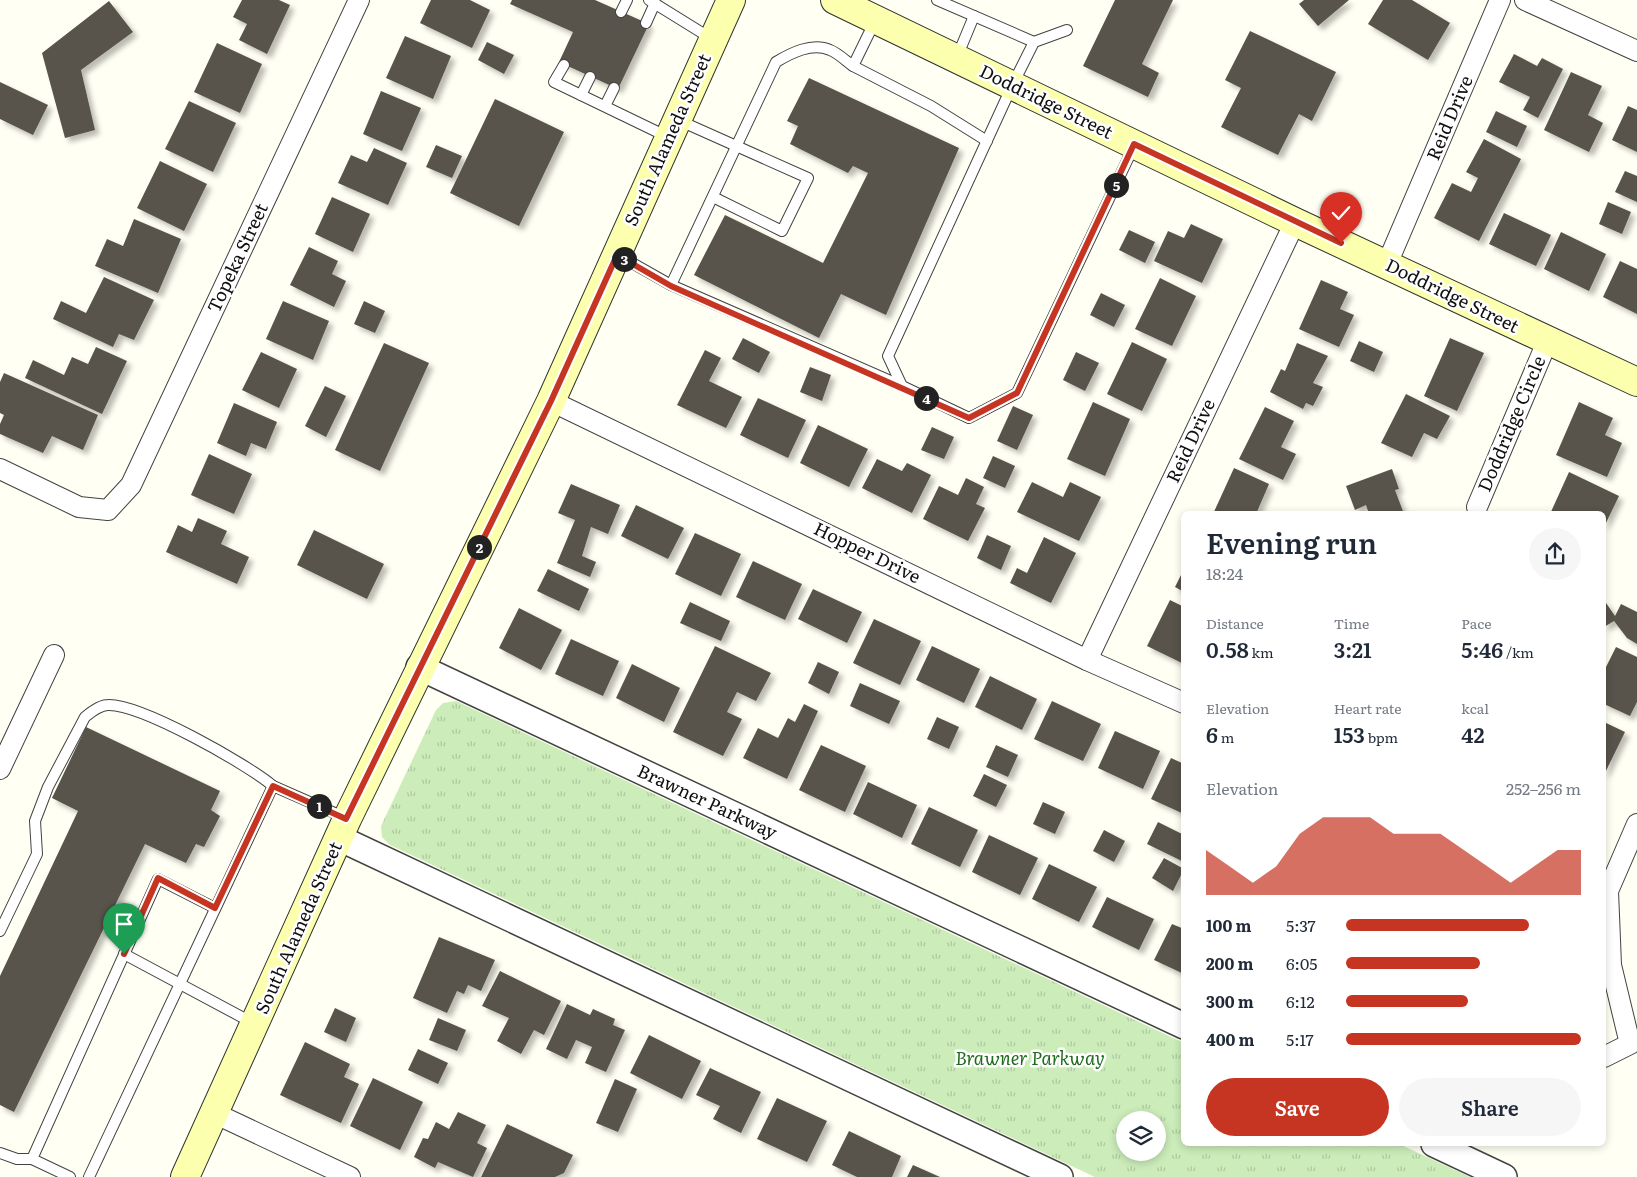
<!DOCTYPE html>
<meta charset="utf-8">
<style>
body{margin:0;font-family:Literata,serif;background:#f6f6f7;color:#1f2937;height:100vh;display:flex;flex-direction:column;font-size:19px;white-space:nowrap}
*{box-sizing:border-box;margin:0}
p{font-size:16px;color:#747a83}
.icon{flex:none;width:28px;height:28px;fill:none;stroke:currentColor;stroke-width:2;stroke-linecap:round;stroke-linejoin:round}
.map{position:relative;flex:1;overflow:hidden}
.sheet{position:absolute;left:1181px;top:511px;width:425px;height:635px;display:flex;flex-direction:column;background:#fff;border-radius:8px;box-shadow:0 2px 8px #0003}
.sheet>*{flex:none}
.fabs{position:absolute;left:1116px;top:1111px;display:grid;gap:10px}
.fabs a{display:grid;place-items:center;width:50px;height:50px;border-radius:50%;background:#fff;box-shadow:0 2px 8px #0003;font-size:25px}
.pin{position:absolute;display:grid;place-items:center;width:42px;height:42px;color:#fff;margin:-51px -21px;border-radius:50% 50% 50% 0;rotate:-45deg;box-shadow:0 0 5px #0007}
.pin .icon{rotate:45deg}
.km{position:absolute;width:25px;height:25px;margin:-12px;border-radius:50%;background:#222;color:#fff;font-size:14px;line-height:25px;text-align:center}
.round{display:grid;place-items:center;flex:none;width:52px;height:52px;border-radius:26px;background:#f6f6f7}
.summary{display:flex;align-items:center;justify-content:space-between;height:85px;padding:0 25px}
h1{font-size:28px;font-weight:600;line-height:38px}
.metrics{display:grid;grid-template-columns:repeat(3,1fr);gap:8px;height:85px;padding:5px 25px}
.metrics div{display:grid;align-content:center}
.metrics b{font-size:21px;font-weight:600}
.metrics small{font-size:14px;font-weight:400}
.metrics p{font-size:14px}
.chart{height:140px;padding:10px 25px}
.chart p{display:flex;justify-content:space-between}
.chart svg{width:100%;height:90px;margin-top:5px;fill:#c63522;opacity:.7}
.button{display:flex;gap:10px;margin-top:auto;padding:10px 25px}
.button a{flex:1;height:58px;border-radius:30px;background:#c63522;color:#fff;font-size:20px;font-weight:600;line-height:58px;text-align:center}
.button a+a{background:#f6f6f7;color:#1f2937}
ul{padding:0 25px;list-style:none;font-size:16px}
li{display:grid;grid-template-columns:80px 60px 1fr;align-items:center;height:38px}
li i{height:12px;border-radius:6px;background:#c63522}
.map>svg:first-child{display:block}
.grass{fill:url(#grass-tufts);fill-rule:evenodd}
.building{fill:#59534c;filter:url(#shadow)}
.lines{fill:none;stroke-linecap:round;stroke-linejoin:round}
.service-casing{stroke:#434343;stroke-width:12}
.minor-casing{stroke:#434343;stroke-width:22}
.tertiary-casing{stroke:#434343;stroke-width:28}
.secondary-casing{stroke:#323232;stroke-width:30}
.service{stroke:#fff;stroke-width:10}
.minor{stroke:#fff;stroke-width:20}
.tertiary{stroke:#fff;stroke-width:25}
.secondary{stroke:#fbffae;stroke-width:28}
.route-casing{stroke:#fff;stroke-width:10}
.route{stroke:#c63522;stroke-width:6}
.labels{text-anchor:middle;stroke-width:5;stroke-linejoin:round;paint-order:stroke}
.street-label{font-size:18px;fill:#101010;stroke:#fff}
.park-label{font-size:18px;font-style:italic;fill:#206b1d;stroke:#fff}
</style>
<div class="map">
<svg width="1637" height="1177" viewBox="0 0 1637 1177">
<defs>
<pattern id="grass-tufts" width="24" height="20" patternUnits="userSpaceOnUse" patternTransform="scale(1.25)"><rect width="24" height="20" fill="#ccecba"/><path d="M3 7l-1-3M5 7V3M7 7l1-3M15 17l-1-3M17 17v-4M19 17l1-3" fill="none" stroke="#aec99f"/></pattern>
<filter id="shadow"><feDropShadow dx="4.5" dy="4.5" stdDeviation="2.5" flood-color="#0004"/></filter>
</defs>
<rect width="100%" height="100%" fill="#fffff3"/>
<path class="grass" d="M456,701L1184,1043V1144H1399L1470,1177H1095L390,845L382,837L381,826L436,710L443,703ZM1125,1120H1158V1152H1125Z"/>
<g class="building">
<polygon points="242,0 279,0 290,5 267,54 239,40 247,24 233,17"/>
<polygon points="431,0 470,0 490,10 472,48 420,23"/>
<polygon points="512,0 595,0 649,24 618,89 559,62 573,32 510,4"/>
<polygon points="1115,0 1173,0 1142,64 1159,73 1148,97 1083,66"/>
<polygon points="1304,0 1349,0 1318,26 1299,4"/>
<polygon points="1383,0 1412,0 1450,23 1428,60 1368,24"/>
<polygon points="109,1 133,32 81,70 95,130 65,138 42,53"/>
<polygon points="1250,31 1336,72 1312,121 1299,114 1278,155 1221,127 1241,88 1225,80"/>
<polygon points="405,36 451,56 433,99 386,78"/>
<polygon points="487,42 514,55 504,74 478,60"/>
<polygon points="217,43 262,64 240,113 194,92"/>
<polygon points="1514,54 1537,66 1542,58 1563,69 1538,118 1523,110 1530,97 1499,82"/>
<polygon points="1571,72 1602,86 1588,115 1603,123 1589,152 1544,130"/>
<polygon points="809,78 959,148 886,315 841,294 819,338 694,275 725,215 823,263 868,173 853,166 848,173 790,144 798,126 787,121"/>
<polygon points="0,82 48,105 33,135 0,119"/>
<polygon points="381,91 421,108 402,151 363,134"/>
<polygon points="495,99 564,132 519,226 450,193"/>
<polygon points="189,101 236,123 213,172 165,149"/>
<polygon points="1628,106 1637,110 1637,152 1612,140"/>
<polygon points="1496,111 1527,126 1517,147 1486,132"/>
<polygon points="1484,139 1521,159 1479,241 1434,218 1452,183 1471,192 1478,178 1466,172"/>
<polygon points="436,145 462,156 452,178 426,167"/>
<polygon points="374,148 407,163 388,205 338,183 351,155 367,162"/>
<polygon points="160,161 207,184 184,231 137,208"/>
<polygon points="1625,171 1637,176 1637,202 1615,192"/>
<polygon points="332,197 370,214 353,252 315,234"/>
<polygon points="1608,202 1631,212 1622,234 1599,224"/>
<polygon points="1504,213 1551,235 1536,266 1489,244"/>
<polygon points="134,219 181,239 158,293 95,266 107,239 123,246"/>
<polygon points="1191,224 1223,239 1202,283 1154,261 1168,231 1184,238"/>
<polygon points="1129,230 1155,242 1145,263 1119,250"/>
<polygon points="1561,232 1606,254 1589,291 1544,269"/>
<polygon points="309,247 338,261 332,274 346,281 334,307 290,285"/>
<polygon points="1620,261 1637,269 1637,314 1603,297"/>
<polygon points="104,277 154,300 134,340 119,334 113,347 53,319 61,301 86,313"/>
<polygon points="1160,278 1196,296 1172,346 1135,329"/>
<polygon points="1321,280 1348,292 1340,309 1354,315 1339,347 1299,329"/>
<polygon points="1101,293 1125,305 1114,327 1090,315"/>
<polygon points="283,301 329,321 313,360 266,339"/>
<polygon points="364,301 385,311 375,333 354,324"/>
<polygon points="743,338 770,352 759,373 732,359"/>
<polygon points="1450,338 1484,353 1457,411 1424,396"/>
<polygon points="1359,341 1383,352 1374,372 1350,361"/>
<polygon points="1132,342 1167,359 1142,411 1107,394"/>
<polygon points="384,343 429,363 380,471 335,450"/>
<polygon points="1297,343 1328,356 1313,383 1323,387 1313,406 1306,403 1303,409 1270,392 1281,369 1285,371"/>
<polygon points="96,347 127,361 102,414 25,378 33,360 64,375 72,357 88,364"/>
<polygon points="705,350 721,358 709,381 742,397 726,428 677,405"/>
<polygon points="261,352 297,369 279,408 242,390"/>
<polygon points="1076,352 1099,363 1085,391 1063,380"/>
<polygon points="810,367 831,375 822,401 800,392"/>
<polygon points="4,373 98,415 83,450 52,436 43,453 0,434 0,424 4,415 0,413 0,382"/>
<polygon points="325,386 346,396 326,437 305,426"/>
<polygon points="1406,394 1450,416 1437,439 1424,433 1412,457 1381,443"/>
<polygon points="758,398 806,420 788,458 740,435"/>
<polygon points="1093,402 1130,419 1105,476 1067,459"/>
<polygon points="1579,402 1613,418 1605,435 1622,443 1607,477 1556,455"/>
<polygon points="234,403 277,422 266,449 251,443 246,456 217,443"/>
<polygon points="1013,406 1033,415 1017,450 997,441"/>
<polygon points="1265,407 1294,421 1281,447 1296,454 1283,480 1239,459"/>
<polygon points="818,425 868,449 849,487 800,463"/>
<polygon points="932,427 954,437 944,459 921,450"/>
<polygon points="209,454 252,474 234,514 191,495"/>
<polygon points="993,456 1015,466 1005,488 983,478"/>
<polygon points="877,459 902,471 907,463 931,475 912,513 862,488"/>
<polygon points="1234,468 1269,484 1256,514 1213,514"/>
<polygon points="1392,469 1399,489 1395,490 1404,514 1369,514 1366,505 1355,510 1346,486"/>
<polygon points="1569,472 1619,496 1604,527 1604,514 1550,514"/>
<polygon points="966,478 984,487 976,504 985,508 968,541 923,519 939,486 958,495"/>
<polygon points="1032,482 1063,497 1070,482 1101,497 1079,541 1017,512"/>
<polygon points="571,484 620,505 608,534 591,527 582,556 596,562 590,577 557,563 575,520 558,513"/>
<polygon points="636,505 684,528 668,559 621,536"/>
<polygon points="198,518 227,531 221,544 249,557 237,584 166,552 178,525 192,532"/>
<polygon points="314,530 384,564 367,599 297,565"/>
<polygon points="695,533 741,554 721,596 675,574"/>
<polygon points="987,535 1011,546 1001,570 977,558"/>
<polygon points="1044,537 1076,553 1051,603 1010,583 1017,568 1027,573"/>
<polygon points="753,561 802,584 785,620 736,597"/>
<polygon points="548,569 589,589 579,611 537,591"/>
<polygon points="1184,569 1184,592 1175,587"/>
<polygon points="813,589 862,612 847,643 798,619"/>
<polygon points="1170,600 1184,607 1184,664 1147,646"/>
<polygon points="1604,600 1615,616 1621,604 1637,612 1637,644 1627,638 1614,621 1604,627"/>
<polygon points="690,602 730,621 721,641 680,623"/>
<polygon points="519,608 562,630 541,670 499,648"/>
<polygon points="874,619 921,641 900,685 853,663"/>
<polygon points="571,639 619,661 603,696 555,674"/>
<polygon points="715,646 771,673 756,701 737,692 727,712 742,719 723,756 673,732"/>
<polygon points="932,646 980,669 964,703 916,680"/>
<polygon points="1616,647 1637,657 1637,702 1630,716 1604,704 1604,671"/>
<polygon points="818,662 839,672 829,694 808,683"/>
<polygon points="632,664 680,688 664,722 616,698"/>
<polygon points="990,676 1037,699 1022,730 975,707"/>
<polygon points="860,683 900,701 889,724 850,706"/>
<polygon points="1052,701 1101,724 1083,761 1034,739"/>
<polygon points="804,704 818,711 787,779 743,758 758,728 778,738 788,718 795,722"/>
<polygon points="937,717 959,727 949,749 927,739"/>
<polygon points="1604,722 1625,732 1604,775"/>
<polygon points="86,727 220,791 211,810 220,816 204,847 196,844 186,863 145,844 14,1112 0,1105 0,976 78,811 52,798"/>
<polygon points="1115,731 1160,751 1143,789 1098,768"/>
<polygon points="821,745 866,766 845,812 799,790"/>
<polygon points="996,745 1018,755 1008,777 986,767"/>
<polygon points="1171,758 1184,764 1184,814 1151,799"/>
<polygon points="984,774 1007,785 996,807 973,796"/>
<polygon points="868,782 917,805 902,838 853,814"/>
<polygon points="1043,802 1065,812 1055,834 1033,824"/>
<polygon points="929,807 978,830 960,867 911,844"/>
<polygon points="1158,822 1184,835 1184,862 1147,844"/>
<polygon points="1104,830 1125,841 1114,862 1093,851"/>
<polygon points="989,835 1038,858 1020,895 972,872"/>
<polygon points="1164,858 1184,869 1173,891 1152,878"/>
<polygon points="1049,864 1097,887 1079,922 1032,899"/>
<polygon points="1107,897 1154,919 1139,950 1092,927"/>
<polygon points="1172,924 1184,929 1184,974 1154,960"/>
<polygon points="439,937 495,960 481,991 468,985 464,994 457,991 447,1013 413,998"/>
<polygon points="500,971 561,1001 544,1035 534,1030 521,1054 497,1041 509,1018 482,1006"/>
<polygon points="567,1004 590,1015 593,1009 615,1019 613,1025 625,1030 606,1072 585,1063 592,1047 576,1040 567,1059 546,1049"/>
<polygon points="335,1008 356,1018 346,1042 324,1032"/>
<polygon points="438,1018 466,1030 457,1051 429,1040"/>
<polygon points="649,1035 701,1061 682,1099 630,1073"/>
<polygon points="305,1042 350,1064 344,1077 359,1084 341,1123 280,1095"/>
<polygon points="418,1049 448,1063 438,1084 408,1070"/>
<polygon points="710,1068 761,1092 741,1133 713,1119 720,1106 696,1095"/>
<polygon points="373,1078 423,1102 400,1150 350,1126"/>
<polygon points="615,1079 637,1089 618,1132 596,1123"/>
<polygon points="777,1098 827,1121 807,1162 757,1139"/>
<polygon points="458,1112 486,1125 477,1143 487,1148 473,1177 438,1162 435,1168 414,1157 423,1138 428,1139 436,1122 449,1129"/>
<polygon points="507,1124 573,1155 564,1173 555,1177 481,1177"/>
<polygon points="849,1131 901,1156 892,1177 857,1177 832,1165"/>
<polygon points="913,1165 940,1177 907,1177"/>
</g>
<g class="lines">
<defs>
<g id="service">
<polyline points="649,0 712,39"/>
<polyline points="937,0 1034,42"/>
<polyline points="621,12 627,0"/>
<polyline points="875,21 853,66 931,106 987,141"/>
<polyline points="646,23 655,3"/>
<polyline points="1067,30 1034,42 1012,86 888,356 902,386 969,418 1017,393 1134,146"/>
<polyline points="957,57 974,16"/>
<polyline points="564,65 554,82 668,137"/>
<polyline points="581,95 590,77"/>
<polyline points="605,106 614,88"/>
<polyline points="678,120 808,178 782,231 713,197"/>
<polyline points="618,255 671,285 902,386"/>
<path d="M671,285L776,62C791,53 812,42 830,50C838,53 846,61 853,66"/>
<path d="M0,931L37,854L35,821L48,787L85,717C91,712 100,705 108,705C141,704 247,764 273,786"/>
<polyline points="124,954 253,1023"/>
<polyline points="0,1153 17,1159 32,1159"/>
<polyline points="70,1177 32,1159 158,879 215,908"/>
<polyline points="89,1177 273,786 346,818"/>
</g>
<g id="minor">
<polyline points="1525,0 1637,51"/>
<polyline points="1387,264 1500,0"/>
<polyline points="551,401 1087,660 1184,703"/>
<polyline points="0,469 79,507 108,510 131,485 359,0"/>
<polyline points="1477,507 1547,342"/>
<polyline points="1087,660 1295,222"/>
<polyline points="0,769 54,655"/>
<polyline points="1604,1057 1630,1044 1611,965 1608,891 1637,824"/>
<polyline points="214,1113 350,1177"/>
</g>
<g id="tertiary">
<polyline points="419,667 1184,1026"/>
<polyline points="339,838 1060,1177"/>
<polyline points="1434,1144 1504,1177"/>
</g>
<g id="secondary">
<polyline points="835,0 1295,222 1637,382"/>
<polyline points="185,1177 347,819 551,401 731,0"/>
</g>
</defs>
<use href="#service" class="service-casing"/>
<use href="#minor" class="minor-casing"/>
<use href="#tertiary" class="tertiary-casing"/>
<use href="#secondary" class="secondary-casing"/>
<use href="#service" class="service"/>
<use href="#minor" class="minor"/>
<use href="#tertiary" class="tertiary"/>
<use href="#secondary" class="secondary"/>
</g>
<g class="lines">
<defs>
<polyline id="route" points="124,954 158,878 215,908 273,786 346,819 551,401 617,255 671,286 969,418 1017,393 1134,144 1341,243"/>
</defs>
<use href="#route" class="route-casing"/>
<use href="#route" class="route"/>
</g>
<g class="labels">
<g class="street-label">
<text transform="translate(1046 102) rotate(26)" y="6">Doddridge Street</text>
<text transform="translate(1450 118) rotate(-67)" y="6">Reid Drive</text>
<text transform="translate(668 140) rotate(-66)" y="6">South Alameda Street</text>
<text transform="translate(238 258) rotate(-65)" y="6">Topeka Street</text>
<text transform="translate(1452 296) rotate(26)" y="6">Doddridge Street</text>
<text transform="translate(1512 424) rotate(-67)" y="6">Doddridge Circle</text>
<text transform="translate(1191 441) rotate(-65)" y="6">Reid Drive</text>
<text transform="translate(867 553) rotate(26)" y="6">Hopper Drive</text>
<text transform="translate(707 802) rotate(25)" y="6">Brawner Parkway</text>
<text transform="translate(299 928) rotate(-66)" y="6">South Alameda Street</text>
</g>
<g class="park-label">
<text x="1030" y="1065">Brawner Parkway</text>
</g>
</g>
</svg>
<div class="fabs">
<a><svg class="icon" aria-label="layers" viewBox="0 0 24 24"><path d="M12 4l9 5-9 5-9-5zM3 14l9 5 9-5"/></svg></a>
</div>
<div class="pin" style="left:124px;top:954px;background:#1e9e55"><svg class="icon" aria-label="arrive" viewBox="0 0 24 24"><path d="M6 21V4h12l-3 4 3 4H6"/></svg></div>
<div class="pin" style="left:1341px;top:243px;background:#d93025"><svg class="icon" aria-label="check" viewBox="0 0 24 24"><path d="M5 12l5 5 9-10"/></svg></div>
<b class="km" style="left:319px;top:806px">1</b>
<b class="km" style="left:479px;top:547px">2</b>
<b class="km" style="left:624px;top:259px">3</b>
<b class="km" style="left:926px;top:398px">4</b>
<b class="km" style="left:1116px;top:185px">5</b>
<section class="sheet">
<div class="summary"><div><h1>Evening run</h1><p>18:24</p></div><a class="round"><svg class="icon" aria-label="share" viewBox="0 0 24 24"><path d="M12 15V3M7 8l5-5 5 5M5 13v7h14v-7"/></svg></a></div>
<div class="metrics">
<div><p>Distance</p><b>0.58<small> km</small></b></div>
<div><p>Time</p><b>3:21</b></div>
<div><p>Pace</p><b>5:46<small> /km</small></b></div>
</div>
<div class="metrics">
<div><p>Elevation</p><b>6<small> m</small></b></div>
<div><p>Heart rate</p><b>153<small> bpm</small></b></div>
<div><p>kcal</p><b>42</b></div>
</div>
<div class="chart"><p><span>Elevation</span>252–256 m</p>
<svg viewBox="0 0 160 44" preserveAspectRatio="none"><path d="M0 44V22L10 30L20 38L30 30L40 14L50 6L60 6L70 6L80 14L90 14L100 14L110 22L120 30L130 38L140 30L150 22L160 22V44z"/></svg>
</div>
<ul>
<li><b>100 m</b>5:37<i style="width:78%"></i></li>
<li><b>200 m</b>6:05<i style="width:57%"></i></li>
<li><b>300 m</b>6:12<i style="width:52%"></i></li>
<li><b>400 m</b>5:17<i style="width:100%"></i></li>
</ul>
<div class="button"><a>Save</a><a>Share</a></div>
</section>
</div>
